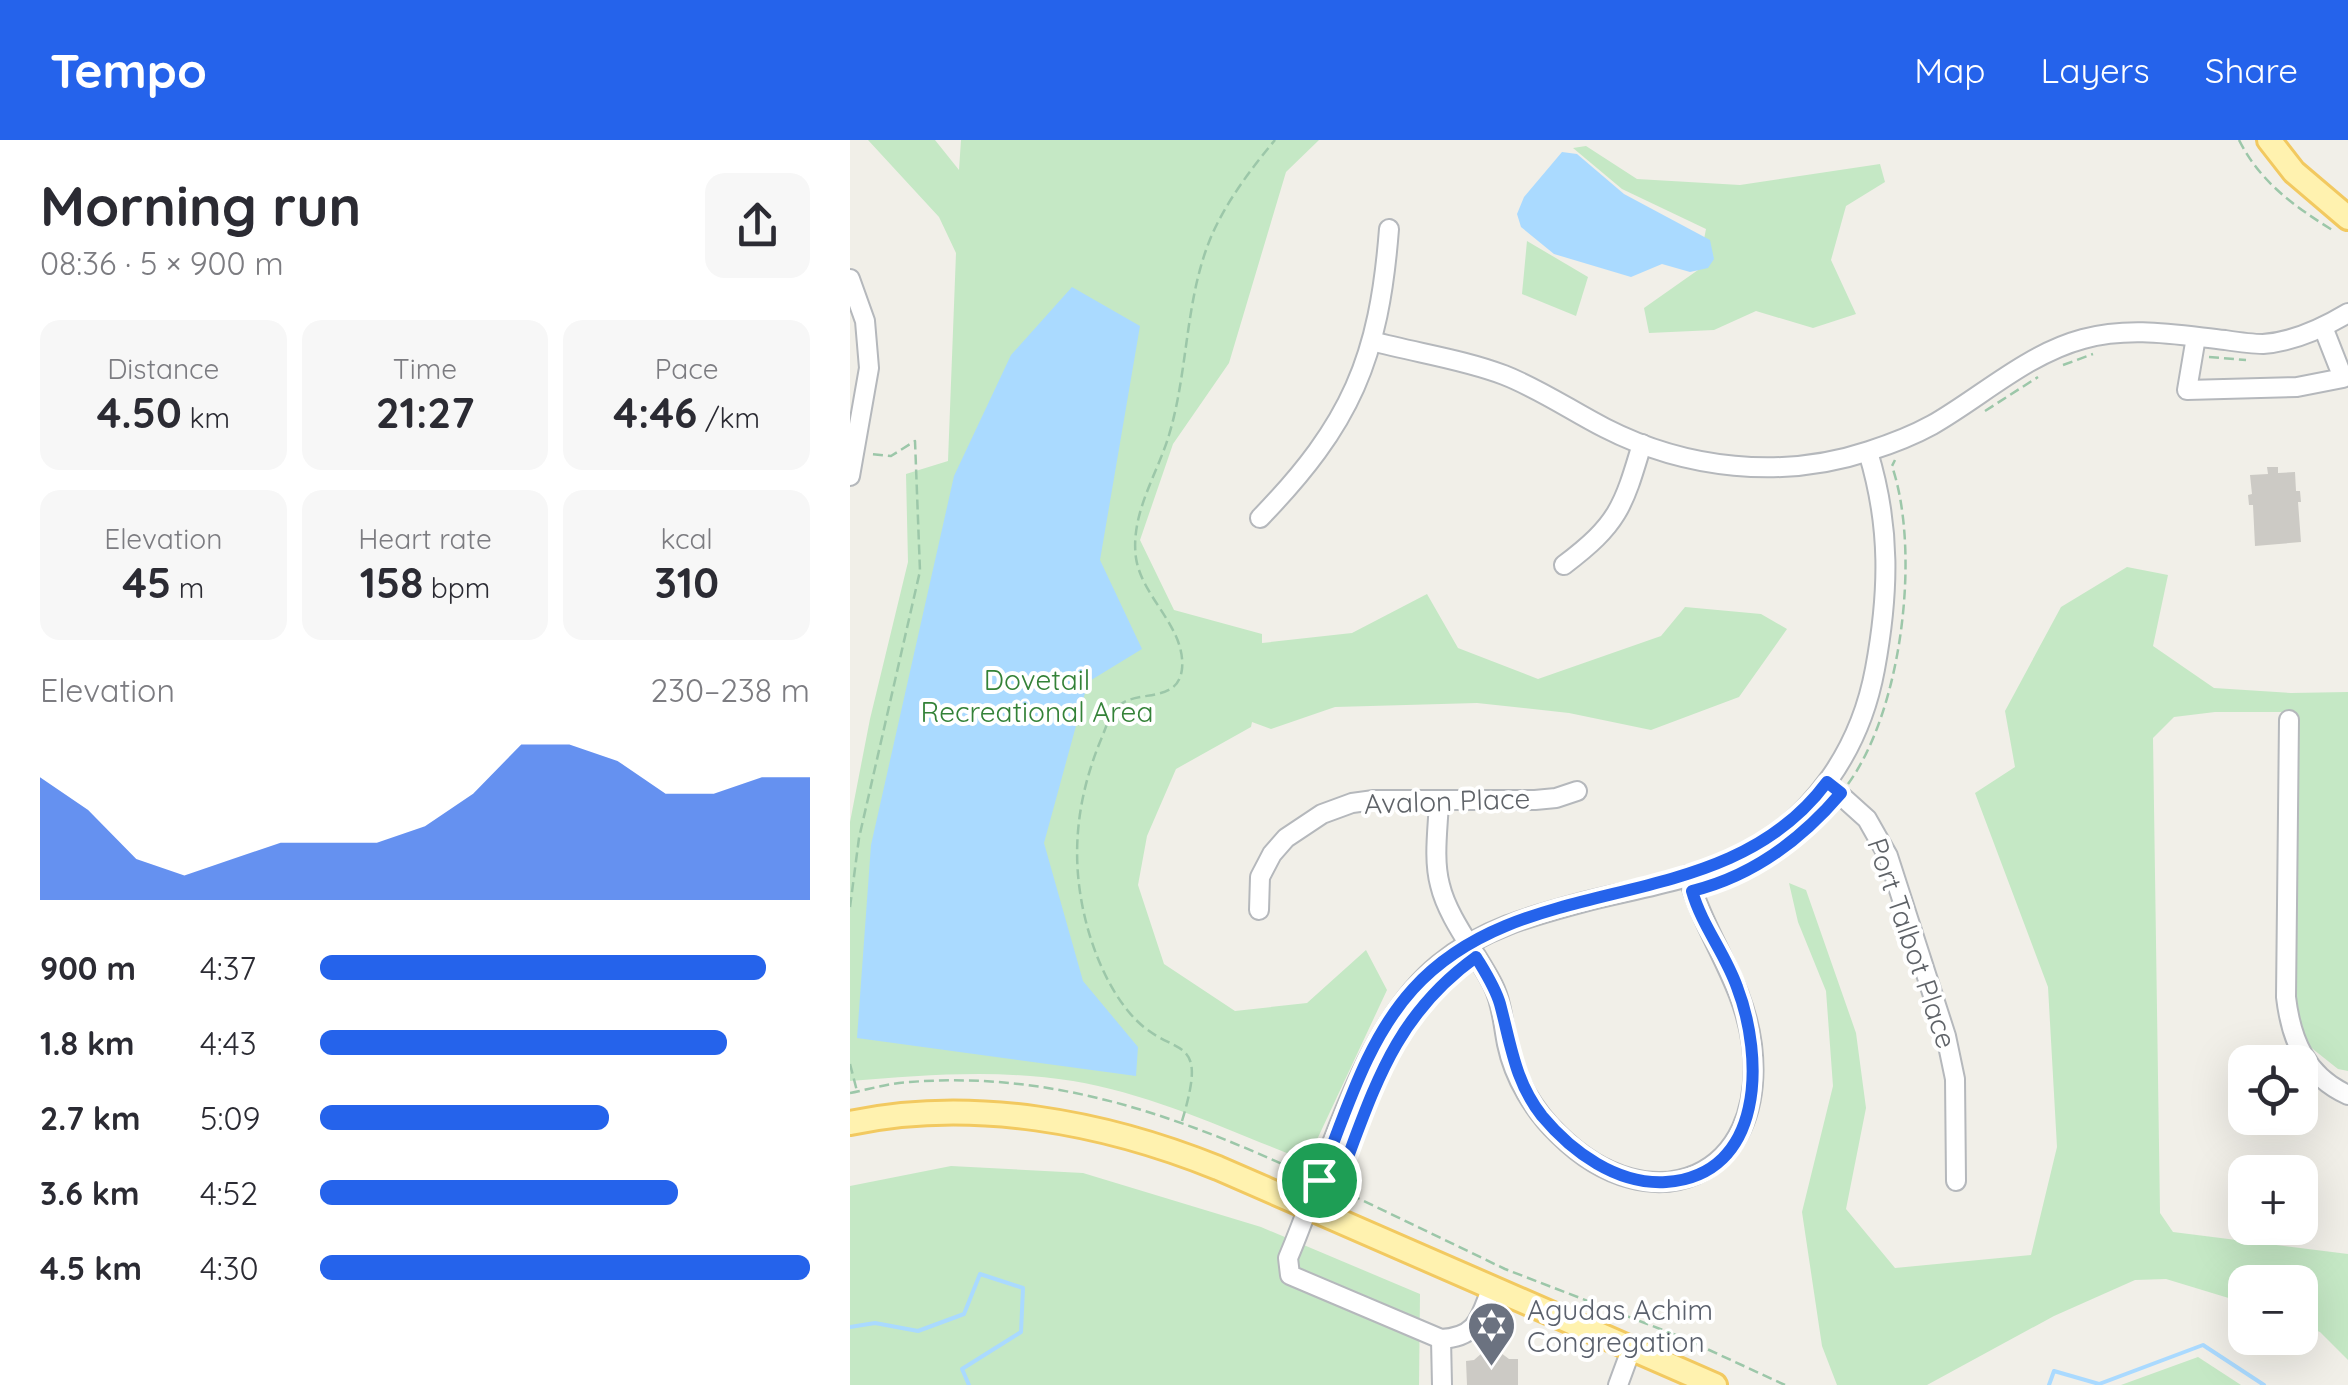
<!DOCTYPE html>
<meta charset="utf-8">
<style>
body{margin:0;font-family:Quicksand,sans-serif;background:#f7f7f7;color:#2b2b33;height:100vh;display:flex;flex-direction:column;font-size:38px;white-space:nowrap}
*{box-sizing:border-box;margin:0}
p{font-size:32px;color:#7c7c81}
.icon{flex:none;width:55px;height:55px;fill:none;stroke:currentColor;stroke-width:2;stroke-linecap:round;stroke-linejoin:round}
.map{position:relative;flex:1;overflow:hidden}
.details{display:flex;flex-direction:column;background:#fff;width:850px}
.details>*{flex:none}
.tools{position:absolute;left:1378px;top:905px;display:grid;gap:20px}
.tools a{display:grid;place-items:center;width:90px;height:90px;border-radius:20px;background:#fff;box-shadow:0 10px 40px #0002;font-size:50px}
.pin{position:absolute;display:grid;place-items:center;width:85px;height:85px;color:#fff;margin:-42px;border:5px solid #fff;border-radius:50%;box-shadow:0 2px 10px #0007}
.round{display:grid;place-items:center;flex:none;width:105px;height:105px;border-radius:20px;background:#f7f7f7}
.head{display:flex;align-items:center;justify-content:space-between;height:170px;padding:0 40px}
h1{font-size:55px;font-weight:700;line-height:75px}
.stats{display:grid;grid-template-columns:repeat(3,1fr);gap:15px;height:170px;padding:10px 40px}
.stats div{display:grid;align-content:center;border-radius:20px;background:#f7f7f7;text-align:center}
.stats b{font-size:42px;font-weight:700}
.stats small{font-size:28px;font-weight:400}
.stats p{font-size:28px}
.chart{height:280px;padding:20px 40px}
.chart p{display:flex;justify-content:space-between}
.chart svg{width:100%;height:180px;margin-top:10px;fill:#2563eb;opacity:.7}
ul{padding:0 40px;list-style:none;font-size:32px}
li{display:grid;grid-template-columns:160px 120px 1fr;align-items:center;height:75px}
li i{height:25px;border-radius:12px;background:#2563eb}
header{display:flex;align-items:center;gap:60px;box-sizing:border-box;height:140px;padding:0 50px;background:#2563eb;color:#fff}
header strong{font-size:48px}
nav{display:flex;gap:55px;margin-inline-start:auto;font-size:35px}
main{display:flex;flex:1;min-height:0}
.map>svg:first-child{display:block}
.green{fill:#c5e8c5}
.water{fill:#aadaff}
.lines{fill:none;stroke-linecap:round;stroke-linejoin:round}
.stream{stroke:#aadaff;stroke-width:4}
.building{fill:#cccac5}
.minor-casing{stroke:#b5b8bc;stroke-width:22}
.major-casing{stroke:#f2c960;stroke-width:28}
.path{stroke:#9cc7a9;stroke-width:2.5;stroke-dasharray:10 5;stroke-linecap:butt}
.minor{stroke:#fff;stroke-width:18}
.major{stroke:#fff2af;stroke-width:22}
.route-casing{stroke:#fff;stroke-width:20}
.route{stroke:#2563eb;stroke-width:12}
.labels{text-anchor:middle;stroke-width:8;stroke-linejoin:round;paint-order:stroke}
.park-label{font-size:28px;fill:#348238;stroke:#fff}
.street-label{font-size:28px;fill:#5f6368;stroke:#fff}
.worship-label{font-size:28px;fill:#5b616d;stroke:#fff;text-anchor:start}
</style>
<header>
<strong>Tempo</strong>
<nav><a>Map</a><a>Layers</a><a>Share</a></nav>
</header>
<main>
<section class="details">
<div class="head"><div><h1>Morning run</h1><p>08:36 · 5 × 900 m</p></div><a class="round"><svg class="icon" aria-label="share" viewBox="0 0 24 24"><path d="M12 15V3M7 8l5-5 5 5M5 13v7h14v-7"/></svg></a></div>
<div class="stats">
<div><p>Distance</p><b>4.50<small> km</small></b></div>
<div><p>Time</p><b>21:27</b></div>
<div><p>Pace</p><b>4:46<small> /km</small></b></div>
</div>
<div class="stats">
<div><p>Elevation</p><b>45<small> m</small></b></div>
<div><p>Heart rate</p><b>158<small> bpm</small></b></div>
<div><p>kcal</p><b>310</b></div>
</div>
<div class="chart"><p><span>Elevation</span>230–238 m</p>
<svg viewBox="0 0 160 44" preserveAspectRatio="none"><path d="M0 44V14L10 22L20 34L30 38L40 34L50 30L60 30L70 30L80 26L90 18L100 6L110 6L120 10L130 18L140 18L150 14L160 14V44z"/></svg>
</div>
<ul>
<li><b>900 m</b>4:37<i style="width:91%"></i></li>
<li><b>1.8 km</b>4:43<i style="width:83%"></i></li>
<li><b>2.7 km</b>5:09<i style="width:59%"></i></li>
<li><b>3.6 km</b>4:52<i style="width:73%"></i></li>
<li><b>4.5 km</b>4:30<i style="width:100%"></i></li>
</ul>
</section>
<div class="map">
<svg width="1498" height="1245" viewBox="0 0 1498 1245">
<rect width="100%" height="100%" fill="#f1efe8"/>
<g class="green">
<path d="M18,0H85L109,30L111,0H469L436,32L379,223L323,304L290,400L324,470L412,494V503L502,493L577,454L608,508L688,539L811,496L835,467L911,474L937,489L889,557L801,590L719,573L627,563L485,567L421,589L402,582L401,587L326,629L297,696L288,745L314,824L385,871L457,863L516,810L537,850L457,1021C382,992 302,954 223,941C149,929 74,935 0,941V682L20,579L58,422L56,334L98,321L106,113L89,77Z"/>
<polygon points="736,6 787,39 890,45 1030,24 1035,42 996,66 981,120 1006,174 963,188 906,171 864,190 799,193 794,168 848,130 856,89 772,49 723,8"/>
<polygon points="677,101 738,137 726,176 672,154"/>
<polygon points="1277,427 1318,435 1303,506 1364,548 1441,553 1498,552 1498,931 1488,929 1459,906 1442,858 1446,572 1365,572 1324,577 1303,598 1310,1073 1323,1092 1498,1114 1498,1220 1470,1192 1450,1184 1450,1142 1395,1142 1395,1163 1316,1139 1285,1140 1204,1176 1077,1245 987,1245 972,1206 952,1072 983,946 976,851 948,782 939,743 956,750 1006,893 1016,968 996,1069 1045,1128 1181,1115 1207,1007 1198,847 1125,653 1165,627 1155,571 1211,467"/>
<polygon points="101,1026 233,1033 411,1087 570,1154 569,1245 0,1245 0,1046"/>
<polygon points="1348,1217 1391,1245 1271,1245"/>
</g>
<g class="water">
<polygon points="712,12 727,14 774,54 860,100 864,119 858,128 840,132 812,124 781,137 704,114 671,87 667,74 674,57"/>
<polygon points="222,147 290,186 250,420 292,509 238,542 194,703 233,841 288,907 286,936 7,898 21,705 104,336 161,215"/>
</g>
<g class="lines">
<g class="stream">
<polyline points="0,1187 25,1183 68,1191 114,1174 130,1134 173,1148 171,1192 112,1229 119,1245"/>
<polyline points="1199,1245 1204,1231 1249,1244 1353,1205 1414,1245"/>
</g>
</g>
<g class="building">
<polygon points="1417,327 1428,327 1428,333 1445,332 1446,351 1450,351 1451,362 1448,362 1451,402 1405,406 1403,365 1399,365 1398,355 1402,354 1400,335 1418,334"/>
<polygon points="632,1213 651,1213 659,1219 668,1219 668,1245 617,1245 616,1221 624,1220"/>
</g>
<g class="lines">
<defs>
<g id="minor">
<polyline points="0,139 15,181 19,228 0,336"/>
<polyline points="1346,197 1337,250 1447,247 1493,238 1473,187"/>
<path d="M522,201C566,213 612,219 654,235C690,249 720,270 755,288C835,329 932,340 1019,311C1041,304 1062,296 1082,285C1131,257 1177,214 1233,199C1281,186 1327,195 1375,200C1388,202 1401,204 1413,204C1442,202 1473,188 1498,173"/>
<path d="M410,378C501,284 529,219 539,89"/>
<path d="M714,425C768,384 773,368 792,304"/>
<path d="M1439,580L1436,857C1441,900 1456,936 1498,955"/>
<polyline points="977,643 1017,679 1038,716 1096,896 1105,939 1106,1041"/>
<path d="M589,661C588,688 583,719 590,745C598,779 627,813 643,845C652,863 653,884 657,904C664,938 684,971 709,995C801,1086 918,1039 902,905C894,842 854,795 838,735"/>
<polyline points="409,770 410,737 422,714 436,698 472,674 502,663 524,660 685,660 706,658 727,651"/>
<path d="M642,1147C630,1176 629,1197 591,1199L440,1135L438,1118C478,1025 511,888 589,824C632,789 681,776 734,762C785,749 840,741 887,718C962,681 1010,610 1025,529C1039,453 1041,387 1018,312"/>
<polyline points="591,1199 592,1245"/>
<polyline points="768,1245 782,1207"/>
</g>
<g id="major">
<polyline points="1419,0 1444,32 1498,78"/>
<path d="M0,983C122,957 254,982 368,1028L865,1245"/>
</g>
</defs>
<use href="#minor" class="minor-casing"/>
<use href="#major" class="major-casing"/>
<g class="path">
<path d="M1389,0C1410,42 1445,67 1484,91"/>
<polyline points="1359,217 1396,220"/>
<polyline points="1213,225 1243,214"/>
<polyline points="1135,271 1188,237"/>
<path d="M998,644C1052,570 1071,412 1042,326L1045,320"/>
<polyline points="955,692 981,665"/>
<polyline points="0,767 9,698 70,431 65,301 41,316 21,314"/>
<polyline points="0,924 7,951"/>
<path d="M0,953C20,949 40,943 60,942C202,931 326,975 452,1033"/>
<path d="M332,981C361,885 321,924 278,871C252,839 236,793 230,752C222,698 231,647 252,597C257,585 260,572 271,564C290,550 328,563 332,529C336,487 292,458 286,418C280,374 307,335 319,295C338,232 335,163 359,102C373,66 400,30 425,0"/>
<polyline points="486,1048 537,920"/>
<polyline points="487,1048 655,1129 831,1197 935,1245"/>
</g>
<use href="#minor" class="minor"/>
<use href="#major" class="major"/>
</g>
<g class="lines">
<defs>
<path id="route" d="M977,642L991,653C951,700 903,736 842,751C852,786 875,813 887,847C914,917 915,1035 816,1042C767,1045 722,1012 692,976C665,942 661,905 650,864C645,847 635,832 626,817C540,879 523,954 486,1048L469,1040C495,976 515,902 563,849C675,725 873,782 977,642Z"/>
</defs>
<use href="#route" class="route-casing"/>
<use href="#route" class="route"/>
</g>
<defs>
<symbol id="synagogue-pin" viewBox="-11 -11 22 30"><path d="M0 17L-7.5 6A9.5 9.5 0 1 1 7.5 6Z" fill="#6b7280" stroke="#fff"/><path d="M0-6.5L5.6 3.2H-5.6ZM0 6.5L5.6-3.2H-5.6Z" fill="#fff"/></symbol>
</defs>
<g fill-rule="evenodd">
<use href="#synagogue-pin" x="614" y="1158" width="55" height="75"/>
</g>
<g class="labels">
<g class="park-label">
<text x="187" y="550">Dovetail<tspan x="187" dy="32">Recreational Area</tspan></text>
</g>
<g class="street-label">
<text transform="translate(597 661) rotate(-2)" y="10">Avalon Place</text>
<text transform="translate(1062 803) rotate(71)" y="10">Port Talbot Place</text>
</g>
<g class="worship-label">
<text x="677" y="1180">Agudas Achim<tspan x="677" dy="32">Congregation</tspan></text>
</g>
</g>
</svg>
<div class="tools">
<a><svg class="icon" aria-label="locate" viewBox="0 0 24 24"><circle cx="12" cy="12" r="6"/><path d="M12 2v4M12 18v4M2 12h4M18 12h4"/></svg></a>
<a>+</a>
<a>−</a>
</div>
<div class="pin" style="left:469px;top:1040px;background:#1e9e55"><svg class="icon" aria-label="arrive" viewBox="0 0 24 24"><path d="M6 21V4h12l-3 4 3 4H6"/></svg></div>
</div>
</main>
